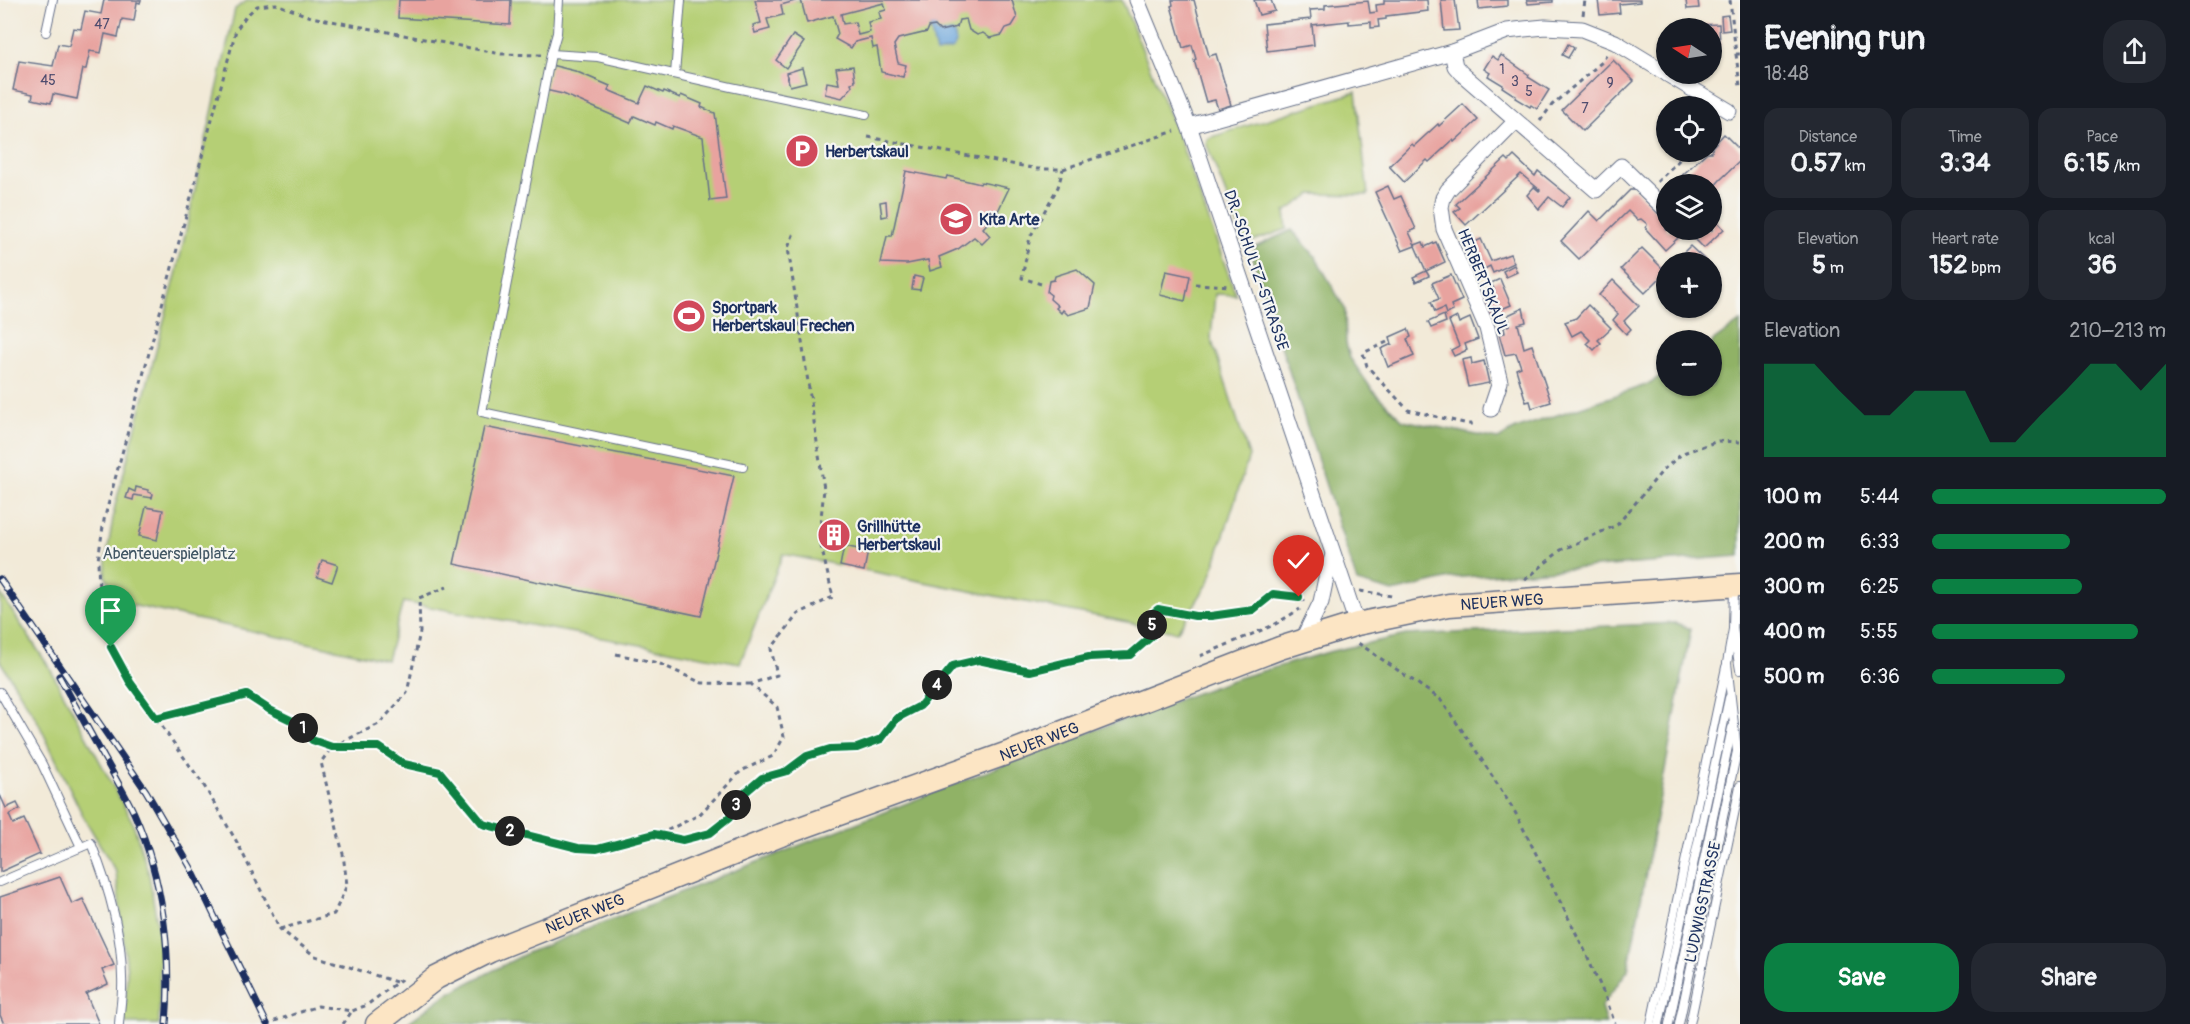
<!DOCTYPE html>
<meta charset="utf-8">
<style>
body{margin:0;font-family:Pangolin,sans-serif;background:#242831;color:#f1f3f6;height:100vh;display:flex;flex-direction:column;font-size:22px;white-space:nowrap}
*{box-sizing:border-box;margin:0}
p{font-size:20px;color:#9ea1a6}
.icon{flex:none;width:33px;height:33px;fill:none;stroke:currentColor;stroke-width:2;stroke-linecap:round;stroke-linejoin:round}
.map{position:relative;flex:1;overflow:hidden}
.side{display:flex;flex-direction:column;background:#171b24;width:450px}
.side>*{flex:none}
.needle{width:39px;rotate:282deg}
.fabs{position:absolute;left:1656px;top:18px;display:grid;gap:12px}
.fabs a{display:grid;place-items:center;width:66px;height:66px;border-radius:50%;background:#171b24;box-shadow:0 2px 4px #0004;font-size:30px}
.pin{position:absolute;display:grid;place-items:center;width:51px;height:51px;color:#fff;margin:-62px -26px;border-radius:50% 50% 50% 0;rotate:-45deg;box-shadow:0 0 6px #0007}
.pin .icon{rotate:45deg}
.km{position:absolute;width:30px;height:30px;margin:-15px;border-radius:50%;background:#222;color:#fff;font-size:16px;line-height:30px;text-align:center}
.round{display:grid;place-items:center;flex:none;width:63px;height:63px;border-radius:24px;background:#242831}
.summary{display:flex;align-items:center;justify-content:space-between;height:102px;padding:0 24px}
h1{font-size:33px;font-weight:800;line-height:45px}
.figures{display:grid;grid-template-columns:repeat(3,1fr);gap:9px;height:102px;padding:6px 24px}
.figures div{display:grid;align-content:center;border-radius:15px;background:#242831;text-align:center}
.figures b{font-size:26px;font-weight:800}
.figures small{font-size:16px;font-weight:400}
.figures p{font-size:16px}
.chart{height:168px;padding:12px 24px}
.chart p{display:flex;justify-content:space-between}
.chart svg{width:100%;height:108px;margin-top:6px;fill:#0b8043;opacity:.7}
.cta{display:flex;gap:12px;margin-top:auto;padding:12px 24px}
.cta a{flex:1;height:69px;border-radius:24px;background:#0b8043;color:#fff;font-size:24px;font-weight:800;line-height:69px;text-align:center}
.cta a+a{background:#242831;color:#f1f3f6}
ul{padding:0 24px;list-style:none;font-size:20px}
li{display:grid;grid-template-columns:96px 72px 1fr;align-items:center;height:45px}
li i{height:15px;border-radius:8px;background:#0b8043}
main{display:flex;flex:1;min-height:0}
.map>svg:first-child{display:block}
.green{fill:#b5cf74;stroke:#687f69;stroke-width:1.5}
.forest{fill:#90b266;stroke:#567062;stroke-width:1.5}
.water{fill:#6aa4da;stroke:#426a9c;stroke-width:1.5}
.building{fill:#e8a39f;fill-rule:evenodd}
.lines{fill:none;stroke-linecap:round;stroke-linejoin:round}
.service-casing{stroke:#667089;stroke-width:10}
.minor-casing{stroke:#667089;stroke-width:17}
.secondary-casing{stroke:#667089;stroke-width:25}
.path{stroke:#667089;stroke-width:3;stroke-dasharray:4.5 4.5;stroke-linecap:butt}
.service{stroke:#fff;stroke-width:8}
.minor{stroke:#fff;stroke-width:15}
.secondary{stroke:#fce5c4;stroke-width:22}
.rail-casing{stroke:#1b2f5e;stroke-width:7}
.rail{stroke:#f6f6f2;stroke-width:4.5;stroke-dasharray:14;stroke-linecap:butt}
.route-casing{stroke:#fff;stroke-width:12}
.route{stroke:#0b8043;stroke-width:8}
.labels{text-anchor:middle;stroke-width:4.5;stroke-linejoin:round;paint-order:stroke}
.number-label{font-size:14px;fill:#4e4c6e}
.poi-label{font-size:16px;font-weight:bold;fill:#1b2f5e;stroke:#f6f6f2;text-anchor:start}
.street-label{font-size:16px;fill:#1b2f5e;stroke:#f6f6f2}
.park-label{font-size:16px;fill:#425764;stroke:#f6f6f2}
</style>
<main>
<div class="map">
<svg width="1740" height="1024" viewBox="0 0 1740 1024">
<rect width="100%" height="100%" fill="#f6f6f2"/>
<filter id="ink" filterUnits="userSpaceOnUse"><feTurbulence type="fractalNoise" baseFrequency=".0167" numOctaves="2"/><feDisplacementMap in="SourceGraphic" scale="12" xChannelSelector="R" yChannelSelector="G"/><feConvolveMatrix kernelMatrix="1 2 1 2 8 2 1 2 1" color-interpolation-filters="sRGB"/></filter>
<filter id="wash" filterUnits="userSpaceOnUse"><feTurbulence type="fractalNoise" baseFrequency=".008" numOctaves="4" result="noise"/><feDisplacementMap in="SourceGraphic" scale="24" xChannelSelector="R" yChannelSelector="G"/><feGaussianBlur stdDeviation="1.35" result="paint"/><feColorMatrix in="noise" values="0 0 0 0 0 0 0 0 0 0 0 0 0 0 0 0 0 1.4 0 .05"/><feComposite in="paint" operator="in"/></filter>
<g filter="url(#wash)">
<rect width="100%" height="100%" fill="#f2ead8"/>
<g class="green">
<polygon points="248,0 1122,0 1180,141 1236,295 1215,294 1211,338 1249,456 1209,582 1177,632 783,554 740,663 403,602 387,660 122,603 105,576 106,561 115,506 176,275 235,9"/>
<polygon points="1356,92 1368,195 1312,194 1285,212 1287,229 1245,244 1206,143 1208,138"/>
<polygon points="0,593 49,667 133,823 149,875 160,940 159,1024 125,1024 127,971 116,872 83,816 37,720 0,661"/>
</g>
<g class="forest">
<polygon points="1292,230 1315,256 1345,309 1346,343 1350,358 1373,391 1403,420 1492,438 1498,439 1516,429 1646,385 1666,373 1666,386 1712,386 1712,342 1740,322 1740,556 1450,578 1393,592 1357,582 1253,259 1255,247"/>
<polygon points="1676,623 1691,629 1628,970 1601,1007 1606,1024 406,1024 447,994 529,952 1059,743 1238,678 1332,651 1406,635"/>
</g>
<polygon class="water" points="935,26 936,32 940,34 951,32 954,33 956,43 953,49 936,53 930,27"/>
<g id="blocks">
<g class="building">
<polygon points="104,0 141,0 140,3 137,2 134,21 122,19 118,37 105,34 101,53 90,51 86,69 83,69 77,99 53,94 51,103 32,99 33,94 13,90 19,61 53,66 58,44 69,46 73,28 81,29 85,11 101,14"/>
<polygon points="399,0 511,0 510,25 398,18"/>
<polygon points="755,0 795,0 795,1 781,5 783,15 767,19 770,29 755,33 753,25 761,23"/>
<path d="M801,0H1012L1017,18L1012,26L1006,28L1002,35L990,38L983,33L977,35L969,30L966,19L959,20L957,27L940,31L935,26L929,27L927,32L898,39L894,45L898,63L906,65L903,77L881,72L877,47L873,48L871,38L855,42L851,48L835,39L838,34L833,16L807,23ZM884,3L886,10L879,12L881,19L868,22L870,32L858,35L855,22L843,24L841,14Z"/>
<polygon points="1172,0 1194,0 1209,56 1216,54 1231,105 1218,109 1215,100 1206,102 1194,60 1196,59 1192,45 1183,48 1171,6 1173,5"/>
<polygon points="1254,0 1271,0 1275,11 1259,15"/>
<polygon points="1384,0 1427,0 1428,11 1386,16 1386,19 1378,20 1379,27 1371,28 1371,22 1349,24 1349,21 1312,25 1314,45 1267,51 1264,24 1311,19 1310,10 1325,9 1325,5 1347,3 1368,1 1370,13 1377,12 1376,5 1384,4"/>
<polygon points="1441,0 1455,0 1459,30 1444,31"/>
<polygon points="1478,0 1507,0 1507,6 1479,9"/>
<polygon points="1527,0 1553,0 1553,2 1528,4"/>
<polygon points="1598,0 1640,0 1640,2 1619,4 1620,13 1600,15"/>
<polygon points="1686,0 1698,0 1699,8 1687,9"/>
<polygon points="1728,15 1730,30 1722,31 1721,16"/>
<polygon points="1719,24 1720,46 1712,46 1712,28 1700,28 1700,25"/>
<polygon points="793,35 804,42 786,68 776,60"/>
<polygon points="1568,44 1574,48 1568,58 1562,55"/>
<polygon points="1501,55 1529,75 1528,77 1549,90 1537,109 1531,105 1530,107 1515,98 1516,96 1502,87 1503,85 1488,76 1490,73 1484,69 1492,56 1498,60"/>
<polygon points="1613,60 1634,81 1583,131 1562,110"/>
<polygon points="551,65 575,71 610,86 608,90 639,103 647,86 663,93 664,91 680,98 681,95 702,104 701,107 715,113 726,199 710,201 703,137 673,126 672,129 656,122 655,125 634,116 630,123 563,94 545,90"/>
<polygon points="853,66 855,82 851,83 852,87 842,98 825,94 827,82 839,84 836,68"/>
<polygon points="802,68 806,82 790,86 786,73"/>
<polygon points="1463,104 1478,120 1454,142 1453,140 1429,162 1427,160 1404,182 1389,166 1412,144 1414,146 1438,124 1439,126"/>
<polygon points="1724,134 1740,150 1740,161 1720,180 1712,189 1712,184 1673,184 1707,152 1712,152 1712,147"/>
<polygon points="1514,156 1535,176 1538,171 1570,197 1562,207 1549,197 1539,209 1527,195 1534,187 1539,191 1540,190 1521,174 1466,225 1454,212 1460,208 1456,204 1506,158 1509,161"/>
<polygon points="906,171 946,179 947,176 980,184 981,182 1009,188 997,213 983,228 990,236 982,244 974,237 958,249 939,257 942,267 930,271 928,260 907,264 881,263 887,236 892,236"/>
<polygon points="1388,186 1394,199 1401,196 1416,229 1409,232 1415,245 1423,242 1425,247 1436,242 1445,262 1426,271 1415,246 1402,251 1375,192"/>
<polygon points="1630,190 1635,190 1666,221 1666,230 1675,230 1678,233 1678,238 1665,250 1646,229 1647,224 1641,219 1637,220 1628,211 1579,259 1561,241 1589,211 1599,221"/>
<polygon points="886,201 887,216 882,217 880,202"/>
<polygon points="1714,218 1724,229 1704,248 1694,238 1703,230 1712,230 1712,221"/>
<polygon points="1481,239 1491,261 1510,254 1514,263 1493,273 1490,266 1475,274 1465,253 1476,248 1473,243"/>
<polygon points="1690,246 1707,262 1674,262"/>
<polygon points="1642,248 1666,272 1645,293 1621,269"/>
<polygon points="1514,265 1517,272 1506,277 1503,271"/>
<polygon points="1077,269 1095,285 1090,308 1068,315 1063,310 1061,313 1056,308 1058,306 1050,299 1051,295 1047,292 1049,281 1054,280 1055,276"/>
<polygon points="1166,271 1190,276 1185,301 1160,295"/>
<polygon points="1426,271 1429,276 1416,282 1413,277"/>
<polygon points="1451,275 1462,300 1451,305 1453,311 1446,314 1444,308 1435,312 1431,302 1439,299 1432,283"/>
<polygon points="914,276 923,278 920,290 912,289"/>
<polygon points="1500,279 1511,305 1492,313 1483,293 1494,289 1491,283"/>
<polygon points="1613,280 1639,306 1624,321 1631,329 1626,334 1613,320 1618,314 1599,295"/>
<polygon points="1588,305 1611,328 1598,340 1601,343 1594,350 1587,343 1590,340 1581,331 1572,336 1565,322 1576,318"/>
<polygon points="1523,308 1526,322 1518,324 1524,348 1532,345 1551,402 1532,408 1530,401 1526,402 1516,369 1521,367 1516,353 1505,355 1499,334 1505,333 1504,327 1510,325 1508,315"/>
<polygon points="1444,315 1446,322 1431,328 1428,322"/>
<polygon points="1457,317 1459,323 1470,318 1478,339 1465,344 1467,350 1454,356 1451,350 1459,346 1449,321"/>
<polygon points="1408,329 1411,337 1407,339 1414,356 1388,367 1381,349 1392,344 1390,337"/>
<polygon points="1471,358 1472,364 1484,361 1489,383 1468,387 1462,360"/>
<polygon points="484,427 734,476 701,616 454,564"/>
<polygon points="136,487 148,490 148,492 153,494 152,498 134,495 133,500 126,498 129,489 135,492"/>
<polygon points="146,507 163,510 157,540 139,536"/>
<polygon points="828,525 840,525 846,536 840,546 827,546 822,535"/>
<polygon points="844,546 868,551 864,571 840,566"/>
<polygon points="322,560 338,565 332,582 317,577"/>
<polygon points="0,795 6,808 17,803 20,809 9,815 13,824 24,819 40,854 0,872"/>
<polygon points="60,877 72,904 83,899 114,965 102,970 108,984 86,994 99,1024 4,1024 0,1015 0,897"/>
</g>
</g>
</g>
<g filter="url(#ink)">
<use href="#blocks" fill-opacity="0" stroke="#667089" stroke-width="1.5"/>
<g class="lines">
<defs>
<g id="service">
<polyline points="559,0 557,33 551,54 482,412 743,467"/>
<polyline points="46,32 53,0"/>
<polyline points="551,54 598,57 731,87 866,115"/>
<polyline points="675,74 681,0"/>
<polyline points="1734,588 1733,629 1740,670"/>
<polyline points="0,692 42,764 81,847"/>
<path d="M0,882L91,843C108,885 122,932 122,978C123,993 120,1009 119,1024"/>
<polyline points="1651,1024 1726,667"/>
<polyline points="1659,1024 1729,698"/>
<polyline points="1669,1024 1732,728"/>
<polyline points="1679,1024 1737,751 1727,663 1733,629"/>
<polyline points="1690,1024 1740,786"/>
</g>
<g id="minor">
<polyline points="1137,0 1189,126 1357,624"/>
<polyline points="1452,52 1455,66 1461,73 1596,190 1621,166 1666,210"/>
<polyline points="1667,74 1729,111"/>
<polyline points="1189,126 1452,52 1507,31 1524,29 1545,27 1582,29 1615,42 1666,73"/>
<polyline points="1491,409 1500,382 1487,328 1444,229 1441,207 1443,198 1448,190 1515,122"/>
<polyline points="1302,641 1321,602 1326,578 1333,555"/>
</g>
<g id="secondary">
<path id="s1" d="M377,1024L436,978L490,951L781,835L1016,750L1280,648L1357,624L1449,605L1740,585"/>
</g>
</defs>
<use href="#service" class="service-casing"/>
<use href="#minor" class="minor-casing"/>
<use href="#secondary" class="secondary-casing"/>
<g class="path">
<polyline points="1730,0 1736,54 1740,54"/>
<polyline points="1583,15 1585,0"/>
<polyline points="1736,54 1740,86"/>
<polyline points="1540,121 1552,105 1602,62 1607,54"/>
<polyline points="868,137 1038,169 1063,169 1175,131"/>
<polyline points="1657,182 1687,152"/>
<polyline points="1041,284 1022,278 1030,237 1058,187 1063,169"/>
<polyline points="1195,284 1229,286"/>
<polyline points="1387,342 1363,353 1367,366 1408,410 1468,424 1475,424"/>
<polyline points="1525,580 1561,550 1617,525 1664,469 1683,453 1718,441 1740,442"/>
<polyline points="1360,591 1392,596"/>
<polyline points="1358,643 1440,699 1473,746 1515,812 1586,953 1607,1001 1615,1024"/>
<polyline points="616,654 658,663 702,683 751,684"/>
<polyline points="1200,656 1274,625 1300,609"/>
<polyline points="156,718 247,695 270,710 301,725 312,740 332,747 379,747 404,764 440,772 483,824 578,848 597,849 634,840 668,830 699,815 741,771 773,756 784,737 777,707 751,684 777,675 771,649 798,614 833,597 819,537 824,489 788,248 795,230"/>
<polyline points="655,834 683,840 710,833 729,818 741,796 762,778 787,771 807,756 830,749 857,748 881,739 897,718 919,706 953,666 978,660 1030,671 1089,657 1130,655 1151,637 1153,613 1158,609 1195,616 1211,616 1253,610 1273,594 1299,597 1305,601"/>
<polyline points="280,929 334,914 347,885 343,854 321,762 332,747 379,724 407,693 420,632 419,598 447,587"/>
<polyline points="396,982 315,956 280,929 238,844 203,784 130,682 111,647 99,596 98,560 104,520 236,30 246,16 257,6 276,4 311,17 501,54 541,55"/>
<polyline points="266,1024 318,1006 352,1011 367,1005 404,977"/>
<polyline points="343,1024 352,1011"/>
</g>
<use href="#service" class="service"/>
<use href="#minor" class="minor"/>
<use href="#secondary" class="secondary"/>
<defs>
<g id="rail">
<polyline points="0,579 146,791 191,868 267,1024"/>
<path d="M59,676C76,707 93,738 110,768C118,783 127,798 134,813C163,878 172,953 166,1024"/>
</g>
</defs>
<use href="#rail" class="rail-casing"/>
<use href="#rail" class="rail"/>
</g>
</g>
<g class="lines" filter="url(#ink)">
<defs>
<polyline id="route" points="111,647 130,682 156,718 247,695 270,710 301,725 312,740 332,747 379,747 404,764 440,772 483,824 578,848 597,849 654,834 683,840 710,833 729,818 741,796 762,778 787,771 807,756 830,749 857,748 881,739 897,718 920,706 953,666 978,660 1030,671 1089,657 1130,655 1151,637 1153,613 1158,609 1195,616 1211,616 1253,610 1273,594 1299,597"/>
</defs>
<use href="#route" class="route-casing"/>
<use href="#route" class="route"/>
</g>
<defs>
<symbol id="parking-disc" viewBox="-11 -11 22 22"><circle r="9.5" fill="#d1495b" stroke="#f6f6f2"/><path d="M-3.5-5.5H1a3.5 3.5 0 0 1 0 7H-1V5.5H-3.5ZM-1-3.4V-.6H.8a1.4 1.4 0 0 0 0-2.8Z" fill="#fff"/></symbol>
<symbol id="school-disc" viewBox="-11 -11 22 22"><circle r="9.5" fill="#d1495b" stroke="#f6f6f2"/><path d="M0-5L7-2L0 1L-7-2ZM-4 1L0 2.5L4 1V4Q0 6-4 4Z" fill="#fff"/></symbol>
<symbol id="stadium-disc" viewBox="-11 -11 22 22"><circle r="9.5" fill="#d1495b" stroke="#f6f6f2"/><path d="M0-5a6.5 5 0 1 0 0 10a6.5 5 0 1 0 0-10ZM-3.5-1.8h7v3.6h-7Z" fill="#fff"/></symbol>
<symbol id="building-disc" viewBox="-11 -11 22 22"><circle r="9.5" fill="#d1495b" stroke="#f6f6f2"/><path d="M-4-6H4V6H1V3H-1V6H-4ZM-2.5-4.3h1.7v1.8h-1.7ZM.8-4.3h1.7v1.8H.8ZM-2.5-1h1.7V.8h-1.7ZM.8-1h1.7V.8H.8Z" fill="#fff"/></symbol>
</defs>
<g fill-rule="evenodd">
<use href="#parking-disc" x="783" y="132" width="38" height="38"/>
<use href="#school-disc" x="937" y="200" width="38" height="38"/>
<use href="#stadium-disc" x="670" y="297" width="38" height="38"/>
<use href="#building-disc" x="815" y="516" width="38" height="38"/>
</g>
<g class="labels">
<g class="number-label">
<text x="102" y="29">47</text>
<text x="1502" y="74">1</text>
<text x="48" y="85">45</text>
<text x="1515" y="86">3</text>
<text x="1610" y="88">9</text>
<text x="1529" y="96">5</text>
<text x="1585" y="113">7</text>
</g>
<g class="poi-label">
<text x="825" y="157">Herbertskaul</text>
<text x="979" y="225">Kita Arte</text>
<text x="712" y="313">Sportpark<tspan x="712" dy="18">Herbertskaul Frechen</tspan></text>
<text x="857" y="532">Grillhütte<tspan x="857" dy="18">Herbertskaul</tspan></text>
</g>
<g class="street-label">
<text transform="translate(1257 270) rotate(71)" y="6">DR.-SCHULTZ-STRASSE</text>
<text transform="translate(1484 281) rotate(68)" y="6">HERBERTSKAUL</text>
<text dy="6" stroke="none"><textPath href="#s1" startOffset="1209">NEUER WEG</textPath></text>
<text dy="6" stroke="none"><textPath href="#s1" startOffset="723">NEUER WEG</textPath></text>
<text transform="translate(1702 902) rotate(-78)" y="6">LUDWIGSTRASSE</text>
<text dy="6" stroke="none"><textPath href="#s1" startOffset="237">NEUER WEG</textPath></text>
</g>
<g class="park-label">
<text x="169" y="559">Abenteuerspielplatz</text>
</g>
</g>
</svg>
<div class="fabs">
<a><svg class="needle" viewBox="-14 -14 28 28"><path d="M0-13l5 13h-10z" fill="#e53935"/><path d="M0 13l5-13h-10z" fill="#9ea1a6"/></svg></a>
<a><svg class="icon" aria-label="locate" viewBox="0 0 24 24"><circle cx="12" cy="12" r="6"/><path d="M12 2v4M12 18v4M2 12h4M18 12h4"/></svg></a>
<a><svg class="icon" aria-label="layers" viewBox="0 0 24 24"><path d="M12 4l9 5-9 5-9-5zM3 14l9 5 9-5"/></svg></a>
<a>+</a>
<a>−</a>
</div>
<div class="pin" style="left:111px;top:647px;background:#1e9e55"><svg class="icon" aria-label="arrive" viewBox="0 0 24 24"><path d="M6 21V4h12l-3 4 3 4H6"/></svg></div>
<div class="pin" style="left:1299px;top:597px;background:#d93025"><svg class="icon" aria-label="check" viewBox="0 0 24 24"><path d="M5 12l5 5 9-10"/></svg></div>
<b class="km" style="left:303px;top:728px">1</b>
<b class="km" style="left:510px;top:831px">2</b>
<b class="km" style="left:736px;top:805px">3</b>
<b class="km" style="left:937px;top:685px">4</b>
<b class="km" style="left:1152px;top:625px">5</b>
</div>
<section class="side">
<div class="summary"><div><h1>Evening run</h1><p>18:48</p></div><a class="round"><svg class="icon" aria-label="share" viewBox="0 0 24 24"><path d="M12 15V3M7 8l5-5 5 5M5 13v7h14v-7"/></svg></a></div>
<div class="figures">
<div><p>Distance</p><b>0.57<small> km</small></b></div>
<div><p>Time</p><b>3:34</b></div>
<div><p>Pace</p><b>6:15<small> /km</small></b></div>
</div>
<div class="figures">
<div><p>Elevation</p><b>5<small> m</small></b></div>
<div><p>Heart rate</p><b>152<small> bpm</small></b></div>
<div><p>kcal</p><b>36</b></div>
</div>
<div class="chart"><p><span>Elevation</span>210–213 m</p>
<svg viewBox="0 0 160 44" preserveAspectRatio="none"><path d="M0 44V6L10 6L20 6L30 17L40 27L50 27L60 17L70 17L80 17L90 38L100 38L110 27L120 17L130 6L140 6L150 17L160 6V44z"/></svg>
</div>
<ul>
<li><b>100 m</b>5:44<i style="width:100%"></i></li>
<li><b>200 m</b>6:33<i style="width:59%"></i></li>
<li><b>300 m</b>6:25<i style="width:64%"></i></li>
<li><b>400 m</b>5:55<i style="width:88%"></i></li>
<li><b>500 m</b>6:36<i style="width:57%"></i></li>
</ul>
<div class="cta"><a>Save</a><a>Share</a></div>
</section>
</main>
